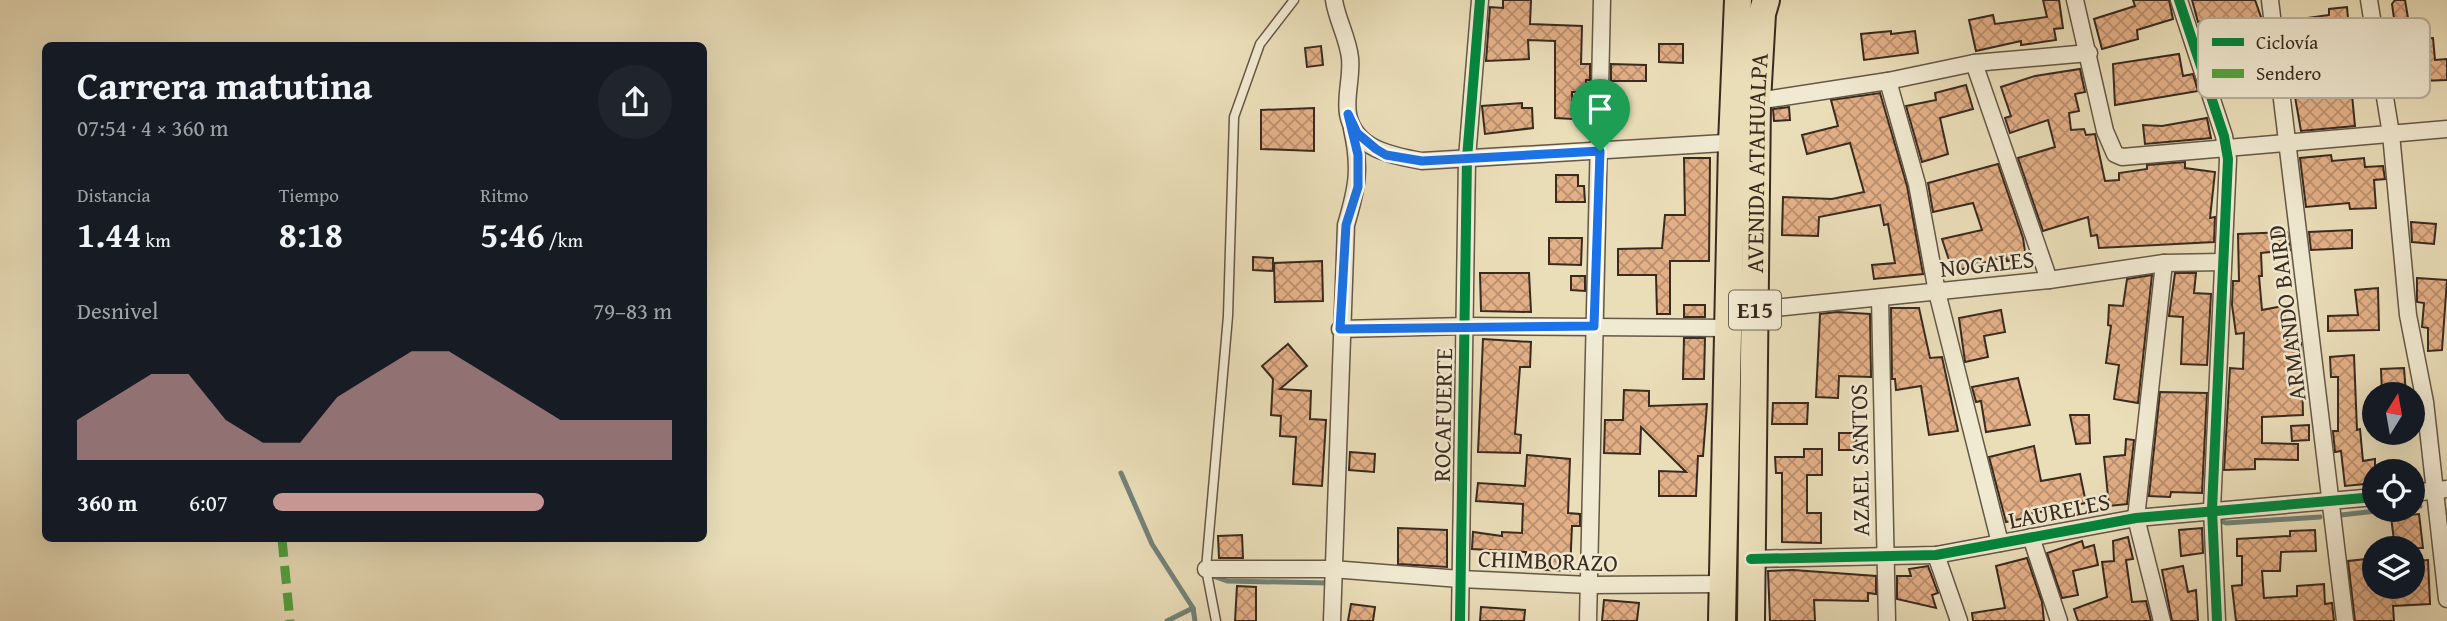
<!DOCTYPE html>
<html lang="es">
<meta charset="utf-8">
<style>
body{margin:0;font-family:"Gentium Book Plus",serif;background:#20242c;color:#f1f3f6;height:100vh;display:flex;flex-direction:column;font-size:26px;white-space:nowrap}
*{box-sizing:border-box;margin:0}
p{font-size:23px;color:#9ea1a6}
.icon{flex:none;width:38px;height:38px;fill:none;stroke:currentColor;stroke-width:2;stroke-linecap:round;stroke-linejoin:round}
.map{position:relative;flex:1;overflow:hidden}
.panel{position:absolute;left:42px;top:42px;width:665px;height:500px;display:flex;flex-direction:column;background:#171b24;border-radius:10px;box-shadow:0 7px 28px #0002}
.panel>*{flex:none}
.needle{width:46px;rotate:11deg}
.tools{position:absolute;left:2362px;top:382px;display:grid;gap:14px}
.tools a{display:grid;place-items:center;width:63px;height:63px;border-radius:50%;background:#171b24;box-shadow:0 7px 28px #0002;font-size:35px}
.pin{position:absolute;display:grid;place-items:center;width:60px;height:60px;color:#fff;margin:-72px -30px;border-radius:50% 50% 50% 0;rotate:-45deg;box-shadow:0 0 7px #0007}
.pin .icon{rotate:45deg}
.round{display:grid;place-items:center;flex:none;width:74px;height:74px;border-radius:37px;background:#20242c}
.headline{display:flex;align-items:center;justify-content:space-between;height:119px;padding:0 35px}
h1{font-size:38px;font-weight:700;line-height:52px}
.metrics{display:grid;grid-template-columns:repeat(3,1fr);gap:10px;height:119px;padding:7px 35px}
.metrics div{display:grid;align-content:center}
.metrics b{font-size:35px;font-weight:700}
.metrics small{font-size:19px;font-weight:400}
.metrics p{font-size:19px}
.chart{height:196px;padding:14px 35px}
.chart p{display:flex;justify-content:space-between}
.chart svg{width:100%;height:126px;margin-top:7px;fill:#c59692;opacity:.7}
ul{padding:0 35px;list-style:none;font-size:23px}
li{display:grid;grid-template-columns:112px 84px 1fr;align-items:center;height:52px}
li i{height:18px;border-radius:9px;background:#c59692}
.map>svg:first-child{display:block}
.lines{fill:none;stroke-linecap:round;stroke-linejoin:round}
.stream{stroke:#728278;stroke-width:5}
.building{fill:url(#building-cross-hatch);stroke:#392a1f;stroke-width:2}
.service-casing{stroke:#655746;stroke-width:11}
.minor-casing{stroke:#655746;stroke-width:19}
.trunk-casing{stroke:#392a1f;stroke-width:30}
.service{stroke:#f1ead2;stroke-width:8}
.minor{stroke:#f1ead2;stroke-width:16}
.trunk{stroke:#eadeb9;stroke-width:26}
.quiet{stroke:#53a441;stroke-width:9;stroke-dasharray:18 9;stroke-linecap:butt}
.cycleway-casing{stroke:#f1ead2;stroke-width:15}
.cycleway{stroke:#00873e;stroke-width:10}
.route-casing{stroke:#fff;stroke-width:14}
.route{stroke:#1a73e8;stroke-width:9}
.labels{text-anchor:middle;stroke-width:5;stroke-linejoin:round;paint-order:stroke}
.shield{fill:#f1ead2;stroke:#706455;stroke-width:2}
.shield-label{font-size:23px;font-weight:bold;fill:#392a1f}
.street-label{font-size:24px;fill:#392a1f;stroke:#f1ead2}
.key{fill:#f1ead2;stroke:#bab09c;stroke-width:2}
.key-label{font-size:19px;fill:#392a1f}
</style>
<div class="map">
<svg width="2447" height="621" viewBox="0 0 2447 621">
<defs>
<pattern id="building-cross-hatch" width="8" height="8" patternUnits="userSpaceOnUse" patternTransform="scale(1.75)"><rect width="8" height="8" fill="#e4b087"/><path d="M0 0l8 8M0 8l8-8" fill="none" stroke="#ba8f6e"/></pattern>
</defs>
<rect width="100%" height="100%" fill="#eadeb9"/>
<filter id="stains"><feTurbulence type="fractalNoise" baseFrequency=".00286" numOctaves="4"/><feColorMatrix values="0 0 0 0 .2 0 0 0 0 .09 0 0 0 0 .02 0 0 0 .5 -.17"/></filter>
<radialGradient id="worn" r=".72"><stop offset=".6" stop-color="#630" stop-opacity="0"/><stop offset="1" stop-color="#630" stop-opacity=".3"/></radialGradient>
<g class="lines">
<g class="stream">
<polyline points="1121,473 1152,544 1193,608 1195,621"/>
<polyline points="2413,507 2420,506"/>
<polyline points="2341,515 2394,509"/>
<polyline points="2218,520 2226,523 2320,517"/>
<polyline points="1210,575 1227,581 1329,583"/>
<polyline points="1167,621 1193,608"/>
</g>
</g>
<g class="building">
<polygon points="1503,0 1531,0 1530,24 1582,26 1581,64 1590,64 1590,80 1586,80 1586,92 1572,92 1573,119 1555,118 1555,41 1528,40 1529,59 1486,61 1490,7 1503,8"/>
<polygon points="2043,0 2059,0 2063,28 2054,29 2056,40 2021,45 2021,41 1976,51 1969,20 1993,15 1995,24 2047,17"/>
<polygon points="2133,0 2169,0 2173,19 2137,30 2138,39 2102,49 2094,19 2135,6"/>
<polygon points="2192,0 2255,0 2262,20 2266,56 2213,71 2206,49 2214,47 2205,20 2198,22"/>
<polygon points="2395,0 2405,0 2409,24 2415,24 2417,39 2433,38 2435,60 2447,59 2447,80 2393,82 2390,62 2400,61 2392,4"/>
<polygon points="2347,7 2349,30 2362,28 2365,47 2328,52 2328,57 2314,58 2323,98 2352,95 2355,126 2301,131 2285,40 2294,39 2292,20 2329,15 2329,9"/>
<polygon points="1891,31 1891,34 1915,31 1918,53 1864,60 1861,34"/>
<polygon points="1659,44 1683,44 1683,63 1659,62"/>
<polygon points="1321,46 1323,65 1307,67 1305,48"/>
<polygon points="2179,54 2183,76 2193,74 2198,91 2115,105 2113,64"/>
<polygon points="1611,64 1646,65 1646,81 1611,81"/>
<polygon points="2080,69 2085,92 2075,94 2079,111 2069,113 2071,130 2084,129 2086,135 2095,134 2105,181 2119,180 2119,173 2147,169 2147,165 2185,162 2185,168 2215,172 2210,218 2215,217 2214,242 2099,248 2097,235 2091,236 2088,217 2043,231 2018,158 2055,147 2048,120 2010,133 2005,118 2011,116 2001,87 2035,76"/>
<polygon points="1966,85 1973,109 1940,118 1948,154 1922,162 1906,106 1936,100 1935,93"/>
<polygon points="1880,93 1907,186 1923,274 1874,279 1872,265 1895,263 1888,224 1884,225 1880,205 1819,217 1818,236 1782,235 1783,197 1832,199 1864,192 1850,143 1807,154 1802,135 1838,126 1831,100"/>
<polygon points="1522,103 1522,108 1532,108 1533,128 1485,134 1482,106"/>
<polygon points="1789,107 1790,120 1774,121 1773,109"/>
<polygon points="1314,108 1314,151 1261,149 1261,110"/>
<polygon points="2207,118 2211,138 2145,144 2143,125 2162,126"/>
<polygon points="2331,155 2332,161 2364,158 2365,167 2383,166 2385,179 2374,180 2376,208 2350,209 2349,203 2306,207 2300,158"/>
<polygon points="1684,158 1710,158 1709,261 1670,261 1670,314 1657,314 1656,275 1618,275 1618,249 1662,248 1665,215 1685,215"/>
<polygon points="1998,164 2023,238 2026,258 2007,261 2006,256 1953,272 1942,239 1982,230 1973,203 1933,212 1928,183"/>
<polygon points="1556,175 1578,175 1578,186 1584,186 1585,202 1556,202"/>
<polygon points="2411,222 2436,224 2434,244 2412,242"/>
<polygon points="2352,230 2352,248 2311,250 2309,232"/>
<polygon points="2287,232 2290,250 2261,253 2262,276 2259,276 2262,310 2283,306 2288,344 2301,343 2303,415 2262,417 2262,443 2298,444 2298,460 2255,459 2255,469 2224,470 2230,368 2243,369 2244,333 2236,334 2232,305 2233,281 2239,281 2238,234"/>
<polygon points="1549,238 1582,238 1581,265 1549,264"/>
<polygon points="1253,257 1273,258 1273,271 1253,270"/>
<polygon points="1322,261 1323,301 1275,302 1274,263"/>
<polygon points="1480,273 1529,273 1531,312 1481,311"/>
<polygon points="2175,273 2196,273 2194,293 2211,294 2207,365 2181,364 2183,317 2169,316"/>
<polygon points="2152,275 2138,403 2114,399 2119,365 2106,363 2111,326 2108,325 2109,305 2123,306 2127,279"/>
<polygon points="1571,276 1585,276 1585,291 1571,290"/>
<polygon points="2417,278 2447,280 2442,350 2428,351 2428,328 2422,327 2424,303 2417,302"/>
<polygon points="2378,288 2379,330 2328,331 2328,316 2358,315 2355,290"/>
<rect x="1684" y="305" width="21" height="12"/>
<polygon points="1891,308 1919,308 1930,358 1942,357 1958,431 1929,435 1921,386 1896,390 1895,379 1892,379"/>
<polygon points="2001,310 2005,332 1984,336 1988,357 1965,362 1959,318"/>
<polygon points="1837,312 1870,314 1871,377 1839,376 1838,398 1816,397 1820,314"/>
<polygon points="1684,338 1705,338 1704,379 1683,379"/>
<polygon points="1483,339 1531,342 1530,367 1520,367 1515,434 1521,435 1520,453 1478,452"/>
<polygon points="1288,344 1307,366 1280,389 1311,391 1310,419 1326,420 1322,486 1293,484 1296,437 1280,436 1281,416 1271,415 1273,379 1262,366"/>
<polygon points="2354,355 2357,430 2360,429 2363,461 2375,459 2375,483 2345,486 2341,451 2335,452 2333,431 2338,431 2338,377 2331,377 2330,357"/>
<polygon points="2404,368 2406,394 2382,394 2381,369"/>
<polygon points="2018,378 2030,425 1986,432 1981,401 1976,402 1972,387"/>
<polygon points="1624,390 1649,391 1649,406 1707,404 1703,456 1698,456 1696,496 1659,496 1659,471 1686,472 1641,427 1640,454 1604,453 1605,420 1623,420"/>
<polygon points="2160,392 2207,393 2202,493 2171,492 2170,497 2149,496"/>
<polygon points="1773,403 1808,403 1807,424 1772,424"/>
<polygon points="2070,415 2089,415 2090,443 2076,444"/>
<polygon points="2309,425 2309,440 2292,441 2291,426"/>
<polygon points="1839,433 1856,433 1857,450 1839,450"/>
<polygon points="2126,439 2134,440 2127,504 2109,506 2104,457 2125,455"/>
<polygon points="2034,446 2041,481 2080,474 2086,503 2024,515 2025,518 2006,522 1989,457"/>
<polygon points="1804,449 1822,449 1822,475 1807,475 1807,513 1821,513 1821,543 1782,542 1782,473 1776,473 1775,457 1804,457"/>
<polygon points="1350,452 1375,454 1374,472 1349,470"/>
<polygon points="1527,455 1570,459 1568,513 1580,514 1580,526 1572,526 1570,571 1525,569 1526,552 1472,549 1473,532 1502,536 1502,532 1522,533 1523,504 1476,501 1478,483 1525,486"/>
<polygon points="2419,514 2423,548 2395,548 2391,517"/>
<polygon points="1398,528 1447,530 1447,567 1398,564"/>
<polygon points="2202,528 2203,553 2181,556 2179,530"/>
<polygon points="2315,530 2316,551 2281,552 2280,571 2262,571 2264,598 2297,596 2297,586 2324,584 2325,604 2332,603 2334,621 2236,621 2232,586 2242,585 2242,556 2237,556 2237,539 2290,536 2290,531"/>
<polygon points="1242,535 1243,558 1219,558 1218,536"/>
<polygon points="2128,537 2133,559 2126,560 2132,602 2146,601 2151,621 2078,621 2074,609 2107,597 2102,562 2114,561 2113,541"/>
<polygon points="2082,541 2084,548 2094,545 2098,565 2073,571 2078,595 2062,598 2047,553"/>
<polygon points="2027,558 2042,602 2044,621 1973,621 1972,613 2005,608 1996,566"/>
<polygon points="2375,558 2375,586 2413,586 2413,561 2428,560 2430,604 2393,606 2394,621 2355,621 2348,561"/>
<polygon points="1928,566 1938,593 1932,595 1936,608 1897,599 1897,576 1911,576 1909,569"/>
<polygon points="2183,566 2188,592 2196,590 2198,621 2172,621 2162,570"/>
<polygon points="1793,570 1876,576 1876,594 1868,593 1868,601 1814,600 1815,621 1770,621 1768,571"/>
<polygon points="1237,586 1256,587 1256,621 1235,621"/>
<polygon points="1604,600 1639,603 1637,621 1602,621"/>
<polygon points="1351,604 1375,607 1373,621 1348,621"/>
<polygon points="1481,607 1525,610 1524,621 1480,621"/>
</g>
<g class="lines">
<defs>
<polyline id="service" points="1216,621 1206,569 1228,316 1234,117 1260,44 1294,0"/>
<g id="minor">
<path d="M1334,0C1337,20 1348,38 1350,58C1352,77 1345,96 1348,114C1354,149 1393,156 1422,161L1741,142"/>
<polyline points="2075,0 2105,131 2115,154 2122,157 2447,129"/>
<polyline points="2179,0 2224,136 2228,159 2212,509 2217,621"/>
<polyline points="2270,0 2345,621"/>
<polyline points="2369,0 2391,134 2408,315 2425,402 2447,599"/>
<polyline points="1974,63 2049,280"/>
<polyline points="1888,81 1917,184 1937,292 2000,543"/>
<polyline points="1757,101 1888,81 1974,63 2089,53"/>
<polyline points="1880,298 1887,621"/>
<polyline points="1755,310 2049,280 2164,263 2223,262"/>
<polyline points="1340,329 1466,326 1729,328"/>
<polyline points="2413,493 2447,489"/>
<polyline points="2031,537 2059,621"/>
<polyline points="1936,555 1959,621"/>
<polyline points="1751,559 1936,555 2136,518 2375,497"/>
<polyline points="1206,569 1332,569 1460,579 1589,585 1722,584"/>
<path d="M1332,621L1346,225C1357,188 1361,168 1352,129"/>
<polyline points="1460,621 1467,158 1480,0"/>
<polyline points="1588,621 1602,0"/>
<polyline points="2162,621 2136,518 2164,263"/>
</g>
<g id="trunk">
<polyline points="1722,621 1732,143 1738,0"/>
<path id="s1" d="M1751,621L1757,101L1762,14L1766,0"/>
</g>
</defs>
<use href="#service" class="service-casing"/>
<use href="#minor" class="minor-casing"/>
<use href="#trunk" class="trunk-casing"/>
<use href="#service" class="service"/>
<use href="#minor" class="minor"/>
<use href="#trunk" class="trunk"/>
<polyline class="quiet" points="282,539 290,621"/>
<defs>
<g id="cycleway">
<polyline points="2179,0 2224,136 2228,159 2212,509 2217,621"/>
<polyline points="1751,559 1936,555 2136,518 2375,497"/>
<polyline points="1460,621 1467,158 1480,0"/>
</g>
</defs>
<use href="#cycleway" class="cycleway-casing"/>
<use href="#cycleway" class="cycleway"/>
</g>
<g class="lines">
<defs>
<polygon id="route" points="1348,114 1357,133 1376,149 1386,155 1422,161 1600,151 1594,326 1340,329 1346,225 1358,187 1358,155"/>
</defs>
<use href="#route" class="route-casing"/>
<use href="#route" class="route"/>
</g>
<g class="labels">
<rect class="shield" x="1729" y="290.5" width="52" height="39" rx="5"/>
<g class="shield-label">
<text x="1755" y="318">E15</text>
</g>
<g class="street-label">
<text dy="8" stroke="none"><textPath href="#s1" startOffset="458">AVENIDA ATAHUALPA</textPath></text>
<text transform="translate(1987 264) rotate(-6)" y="8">NOGALES</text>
<text transform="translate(2287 313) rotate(-97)" y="8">ARMANDO BAIRD</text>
<text transform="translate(1443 415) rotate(-89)" y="8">ROCAFUERTE</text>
<text transform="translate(1860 460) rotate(-91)" y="8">AZAEL SANTOS</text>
<text transform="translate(2059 511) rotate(-11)" y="8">LAURELES</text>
<text transform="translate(1548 561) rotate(2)" y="8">CHIMBORAZO</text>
</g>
</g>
<rect x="2198" y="18" width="232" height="80" rx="10" class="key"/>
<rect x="2212" y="38" width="32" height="8" fill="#00873e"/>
<rect x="2212" y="69" width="32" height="9" fill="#53a441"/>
<g class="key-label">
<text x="2256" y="49">Ciclovía</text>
<text x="2256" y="80">Sendero</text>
</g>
<rect width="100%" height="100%" filter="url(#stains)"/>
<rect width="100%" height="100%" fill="url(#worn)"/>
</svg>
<div class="tools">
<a><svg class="needle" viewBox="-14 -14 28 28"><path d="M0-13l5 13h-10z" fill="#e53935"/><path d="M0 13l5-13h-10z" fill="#9ea1a6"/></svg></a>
<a><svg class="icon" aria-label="locate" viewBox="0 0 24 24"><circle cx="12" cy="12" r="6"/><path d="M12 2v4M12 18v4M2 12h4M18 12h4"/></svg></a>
<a><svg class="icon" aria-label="layers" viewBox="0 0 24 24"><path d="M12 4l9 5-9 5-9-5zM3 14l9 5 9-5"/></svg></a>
</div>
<div class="pin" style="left:1600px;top:151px;background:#1e9e55"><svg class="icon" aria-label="arrive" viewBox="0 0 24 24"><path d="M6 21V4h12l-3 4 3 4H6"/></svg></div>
<section class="panel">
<div class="headline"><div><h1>Carrera matutina</h1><p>07:54 · 4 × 360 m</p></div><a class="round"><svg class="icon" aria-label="share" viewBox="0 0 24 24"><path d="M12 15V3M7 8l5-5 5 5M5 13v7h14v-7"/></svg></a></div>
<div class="metrics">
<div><p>Distancia</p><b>1.44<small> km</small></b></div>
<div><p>Tiempo</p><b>8:18</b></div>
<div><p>Ritmo</p><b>5:46<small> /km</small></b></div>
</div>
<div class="chart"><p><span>Desnivel</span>79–83 m</p>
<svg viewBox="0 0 160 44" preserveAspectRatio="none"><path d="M0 44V30L10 22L20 14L30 14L40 30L50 38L60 38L70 22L80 14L90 6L100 6L110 14L120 22L130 30L140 30L150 30L160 30V44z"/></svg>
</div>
<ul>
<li><b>360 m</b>6:07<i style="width:68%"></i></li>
</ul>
</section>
</div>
